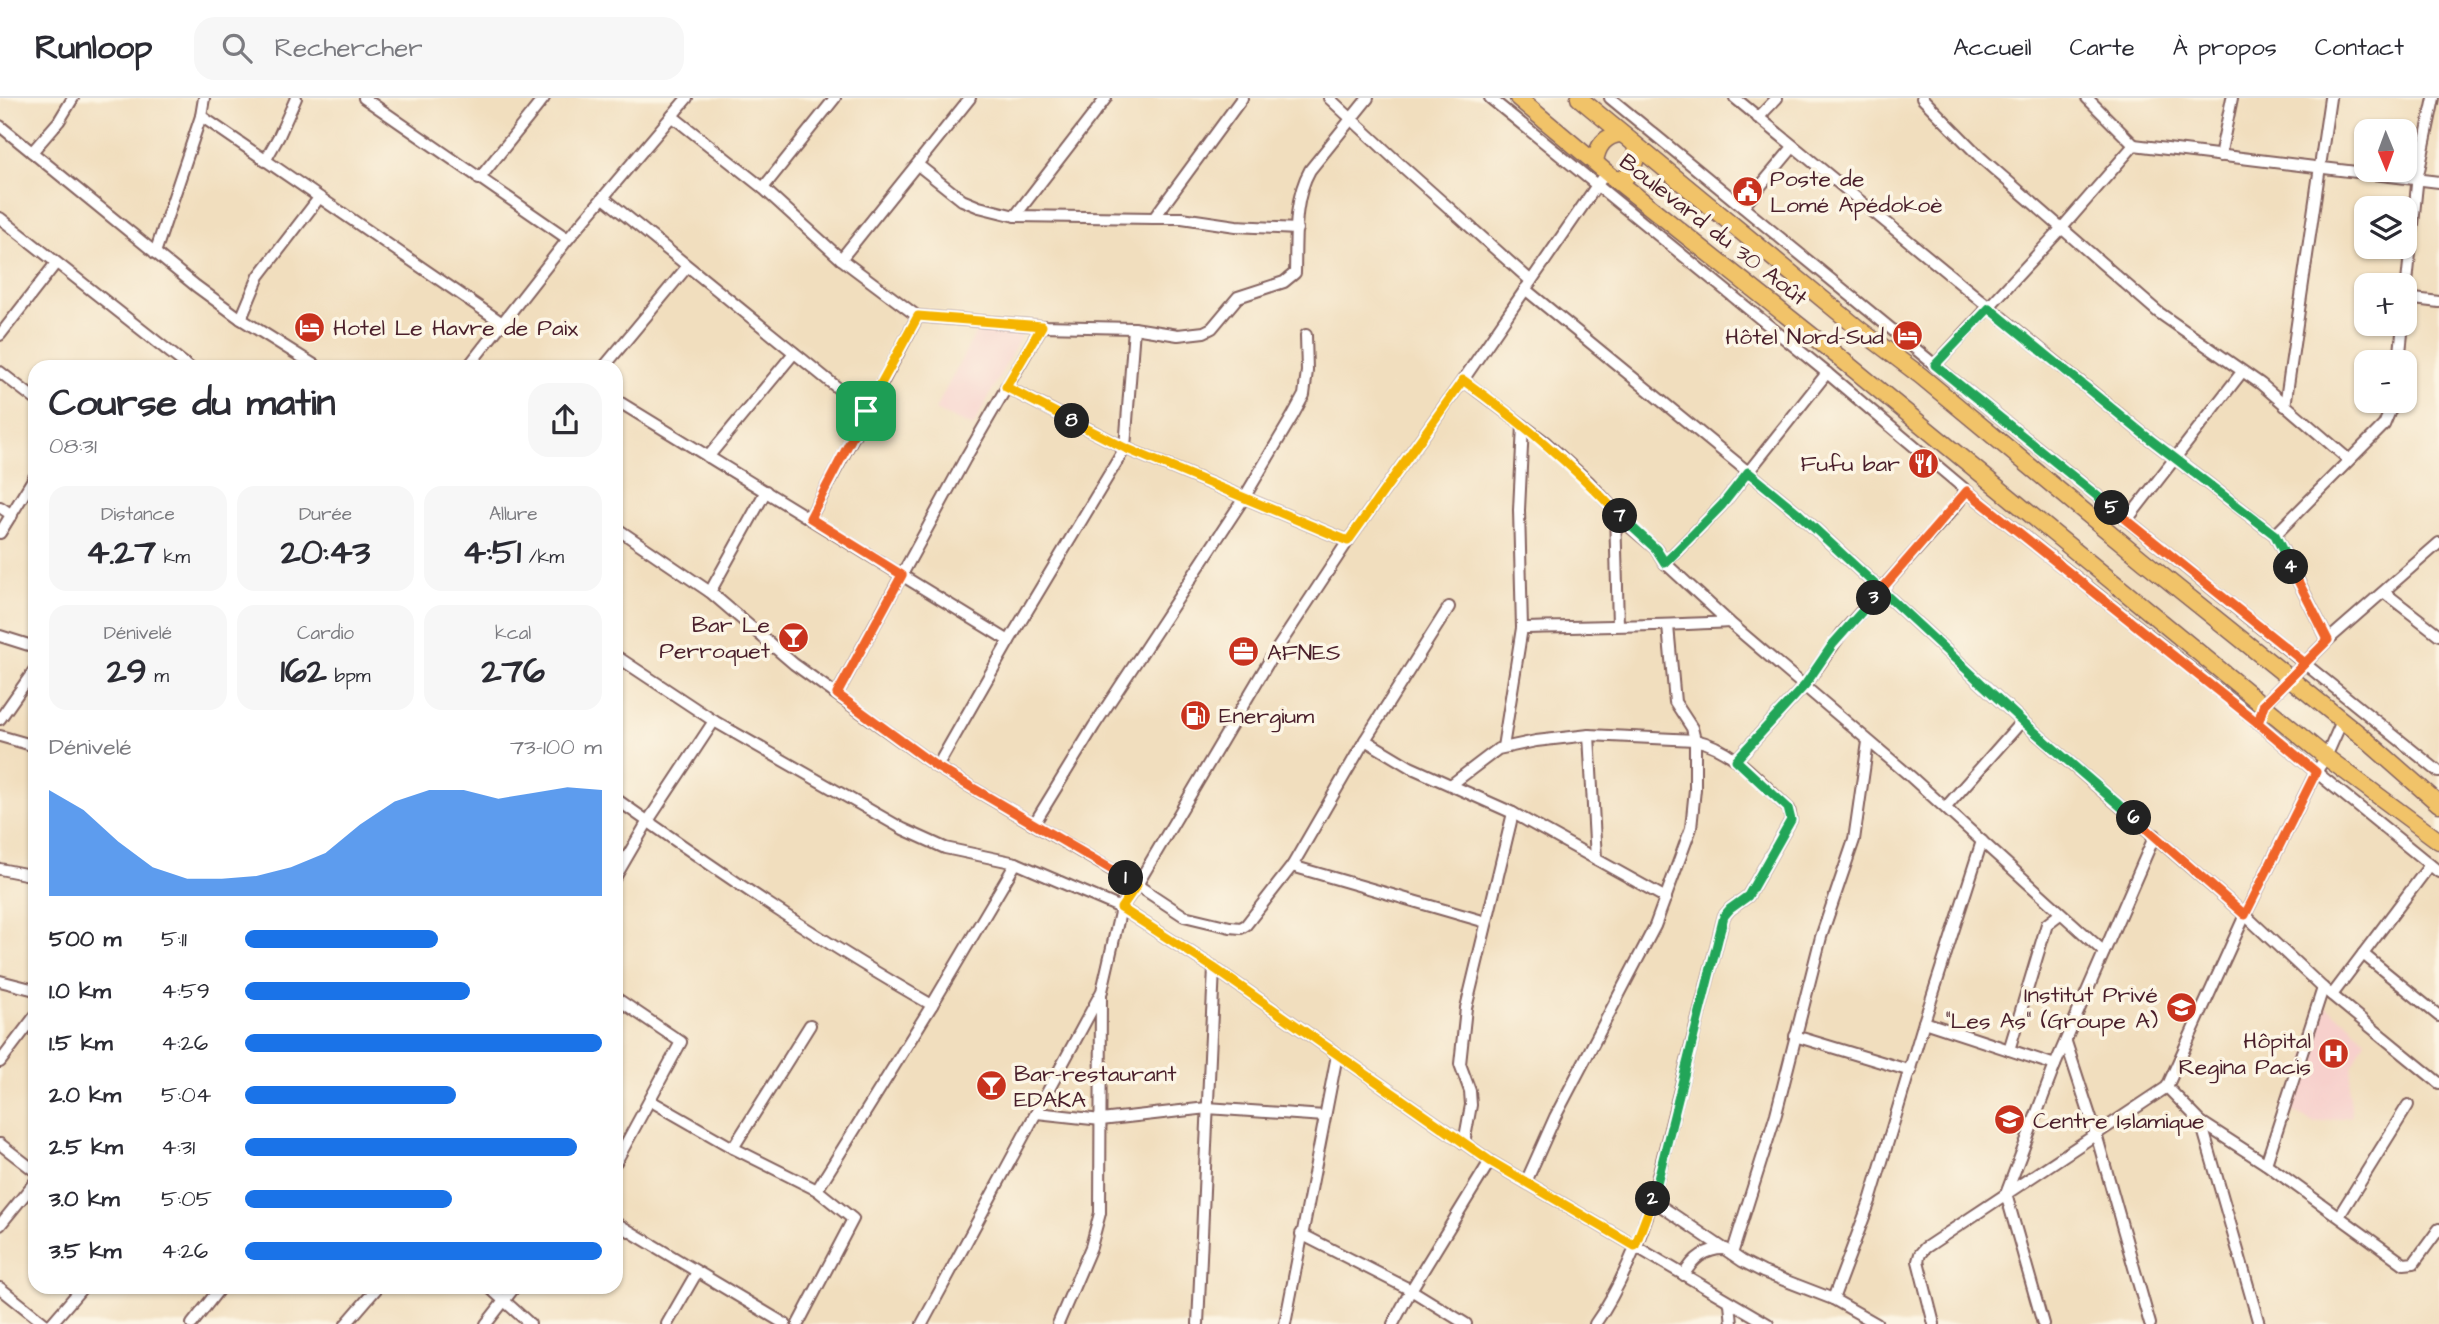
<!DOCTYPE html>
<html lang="fr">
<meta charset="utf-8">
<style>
body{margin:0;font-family:"Architects Daughter",sans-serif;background:#f7f7f7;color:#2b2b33;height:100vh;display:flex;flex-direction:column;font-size:26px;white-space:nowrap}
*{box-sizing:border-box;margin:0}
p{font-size:23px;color:#7c7c81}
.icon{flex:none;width:38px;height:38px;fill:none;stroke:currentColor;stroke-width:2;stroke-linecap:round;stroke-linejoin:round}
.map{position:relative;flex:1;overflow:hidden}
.sheet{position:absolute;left:28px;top:262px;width:595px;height:934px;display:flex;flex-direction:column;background:#fff;border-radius:21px;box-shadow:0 2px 5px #0004}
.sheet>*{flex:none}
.needle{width:46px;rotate:179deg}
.fabs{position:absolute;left:2354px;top:21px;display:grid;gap:14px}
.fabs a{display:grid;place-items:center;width:63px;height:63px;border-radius:14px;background:#fff;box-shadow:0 2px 5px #0004;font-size:35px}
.pin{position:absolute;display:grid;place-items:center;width:60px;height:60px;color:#fff;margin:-30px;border-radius:14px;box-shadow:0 4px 10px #0006}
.km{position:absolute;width:35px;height:35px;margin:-18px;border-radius:50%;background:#222;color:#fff;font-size:19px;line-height:35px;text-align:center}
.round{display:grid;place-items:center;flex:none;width:74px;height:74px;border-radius:21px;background:#f7f7f7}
.head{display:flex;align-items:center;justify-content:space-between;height:119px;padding:0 21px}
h1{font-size:38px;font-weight:700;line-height:52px}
.stats{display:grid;grid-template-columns:repeat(3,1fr);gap:10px;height:119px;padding:7px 21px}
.stats div{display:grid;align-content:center;border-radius:18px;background:#f7f7f7;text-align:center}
.stats b{font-size:35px;font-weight:700}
.stats small{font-size:19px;font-weight:400}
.stats p{font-size:19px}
.chart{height:196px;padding:14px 21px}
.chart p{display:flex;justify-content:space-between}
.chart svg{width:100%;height:126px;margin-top:7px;fill:#1a73e8;opacity:.7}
ul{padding:0 21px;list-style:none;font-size:23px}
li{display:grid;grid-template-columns:112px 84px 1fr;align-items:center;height:52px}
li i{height:18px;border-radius:9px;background:#1a73e8}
header{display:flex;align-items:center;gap:42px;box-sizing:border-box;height:98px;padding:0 35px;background:#fff;border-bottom:2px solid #e1e1e2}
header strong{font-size:33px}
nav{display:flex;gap:38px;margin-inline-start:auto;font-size:24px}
.search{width:490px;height:63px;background:#f7f7f7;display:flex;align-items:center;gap:18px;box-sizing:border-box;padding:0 24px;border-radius:21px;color:#7c7c81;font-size:26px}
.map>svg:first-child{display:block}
.built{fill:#f7d0cc}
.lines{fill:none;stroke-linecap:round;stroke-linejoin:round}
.minor-casing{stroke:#84625e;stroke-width:14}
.highway-casing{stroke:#84625e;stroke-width:19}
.minor{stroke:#fff;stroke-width:10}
.highway{stroke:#f1c369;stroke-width:16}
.split-1-casing{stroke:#fff;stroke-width:14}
.split-2-casing{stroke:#fff;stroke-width:14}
.split-3-casing{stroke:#fff;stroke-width:14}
.split-4-casing{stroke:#fff;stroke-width:14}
.split-5-casing{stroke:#fff;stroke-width:14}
.split-6-casing{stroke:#fff;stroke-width:14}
.split-7-casing{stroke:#fff;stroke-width:14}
.split-8-casing{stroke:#fff;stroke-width:14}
.split-9-casing{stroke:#fff;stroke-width:14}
.split-1{stroke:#f0652b;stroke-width:9}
.split-2{stroke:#f5b400;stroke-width:9}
.split-3{stroke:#22a559;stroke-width:9}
.split-4{stroke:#f0652b;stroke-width:9}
.split-5{stroke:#22a559;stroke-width:9}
.split-6{stroke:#f0652b;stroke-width:9}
.split-7{stroke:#22a559;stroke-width:9}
.split-8{stroke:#f5b400;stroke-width:9}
.split-9{stroke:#f5b400;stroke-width:9}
.labels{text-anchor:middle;stroke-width:7;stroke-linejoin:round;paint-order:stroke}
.poi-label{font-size:23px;fill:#4a1f2b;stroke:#fcf5e5;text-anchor:start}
.street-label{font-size:23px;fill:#4a1f2b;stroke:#fcf5e5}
</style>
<header>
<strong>Runloop</strong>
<div class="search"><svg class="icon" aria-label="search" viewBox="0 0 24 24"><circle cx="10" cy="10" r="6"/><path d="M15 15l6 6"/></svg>Rechercher</div>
<nav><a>Accueil</a><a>Carte</a><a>À propos</a><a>Contact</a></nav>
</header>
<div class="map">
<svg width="2439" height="1226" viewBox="0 0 2439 1226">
<rect width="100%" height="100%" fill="#fcf5e5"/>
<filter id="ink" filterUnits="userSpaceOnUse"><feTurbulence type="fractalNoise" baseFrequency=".0143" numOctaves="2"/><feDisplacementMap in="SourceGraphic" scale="14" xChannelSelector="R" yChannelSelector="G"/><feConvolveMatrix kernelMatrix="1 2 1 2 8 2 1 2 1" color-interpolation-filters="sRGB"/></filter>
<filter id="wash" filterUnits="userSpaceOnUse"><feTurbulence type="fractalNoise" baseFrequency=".00686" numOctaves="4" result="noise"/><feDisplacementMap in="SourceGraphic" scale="28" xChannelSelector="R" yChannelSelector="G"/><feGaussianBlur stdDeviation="1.57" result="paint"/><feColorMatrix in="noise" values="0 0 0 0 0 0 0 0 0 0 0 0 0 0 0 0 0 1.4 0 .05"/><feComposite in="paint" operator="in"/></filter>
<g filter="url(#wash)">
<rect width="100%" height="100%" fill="#f1debe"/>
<g class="built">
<polygon points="976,234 1022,236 973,329 935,312"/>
<polygon points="2322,906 2350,926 2365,942 2352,968 2349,993 2352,1018 2314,1025 2291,1013"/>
</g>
</g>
<g filter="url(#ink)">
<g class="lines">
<defs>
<g id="minor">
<polyline points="364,0 568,141"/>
<polyline points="1329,0 1402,68 1531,183"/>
<polyline points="1490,0 1827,275 1967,393 2248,616 2316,674 2439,774"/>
<polyline points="1610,0 1935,267 2439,674"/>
<polyline points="1735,0 2142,335 2275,437 2328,542"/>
<polyline points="1922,0 1980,59 2158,214 2261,286 2348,361"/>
<polyline points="2087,0 2134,47"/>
<polyline points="201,18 501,224"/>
<path d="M672,18L763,90L841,161L917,218L1042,228L1134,230L1178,237L1204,234L1212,230L1238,199L1284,184L1295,175C1296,141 1293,102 1310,72L1368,0"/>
<polyline points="1758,20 1777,0"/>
<polyline points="0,28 196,188 241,221 319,270"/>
<polyline points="32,54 59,23 73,0"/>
<polyline points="2220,58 2232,0"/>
<polyline points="265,63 279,38 296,0"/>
<polyline points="918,67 962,102 979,109 1015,118 1154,120 1242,0"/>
<polyline points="479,81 544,0"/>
<polyline points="763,90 835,0"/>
<polyline points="604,100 866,313"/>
<polyline points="1743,109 1793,49"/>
<polyline points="1015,118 1106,0"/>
<polyline points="0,120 190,270"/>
<polyline points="1154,120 1182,120 1236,128 1297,131"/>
<polyline points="155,155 201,18 204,0"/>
<polyline points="841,161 970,0"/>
<polyline points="1525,191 1798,415 2022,623 2245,817 2323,890 2439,985"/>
<polyline points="2406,200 2439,204"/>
<polyline points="2404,214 2418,77 2434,0"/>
<polyline points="241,221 259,178 319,100"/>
<polyline points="0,237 56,165"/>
<polyline points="2399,264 2403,226"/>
<polyline points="1935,267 2061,131 2134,47 2439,84"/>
<polyline points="467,270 568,141 687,0"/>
<polyline points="603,270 687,169"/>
<polyline points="0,274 35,301"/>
<polyline points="1463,282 1544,343 1589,384 1630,429 1656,451 1665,465 1729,524 1910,678 2104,854"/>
<polyline points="1006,289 1125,350 1348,443"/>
<polyline points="616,302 1009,543"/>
<polyline points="2285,308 2330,0"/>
<polyline points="708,359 794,255"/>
<polyline points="0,409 12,417"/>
<polyline points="1615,413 1618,527"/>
<polyline points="810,420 918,218"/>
<polyline points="2127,422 2242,274"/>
<polyline points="616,430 710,494 794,566 937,669 1137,787 1184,818 1230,829 1241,830 1246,827 1292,768 1365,642 1449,509"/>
<polyline points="0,435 35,378"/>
<polyline points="2275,437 2384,327 2394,303"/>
<polyline points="1665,465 1722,407 1827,275"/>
<polyline points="710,494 766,393"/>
<polyline points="2385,495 2439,537"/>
<path d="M1522,530C1591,528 1660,528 1729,524"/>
<polyline points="0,538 35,549"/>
<polyline points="616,558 714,623 903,731 945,750 1016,765 1121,810 1214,870 1490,1063 1768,1226"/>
<polyline points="837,596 965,361 1042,228"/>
<polyline points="0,621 35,571"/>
<polyline points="2258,625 2264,606 2328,542 2439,445"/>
<polyline points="1589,637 1596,761"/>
<polyline points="0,638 35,648"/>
<polyline points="1365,642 1410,669 1513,715 1666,800"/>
<polyline points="1503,649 1522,530 1519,412 1523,327"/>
<polyline points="1736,662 1805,587 1842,535 1953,411 1967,393"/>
<polyline points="937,669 1009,543 1125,350 1134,230"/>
<path d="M1452,686L1498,651L1536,643L1589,637L1695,642C1734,650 1761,685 1789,711L1791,722L1748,798L1730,811L1724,818L1652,1102"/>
<path d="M616,701C718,773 823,845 932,907"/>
<polyline points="1946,709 2022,623"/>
<polyline points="1034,726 1094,628 1244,400 1292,319 1304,297 1307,273 1306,237"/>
<polyline points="1292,768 1486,824"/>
<polyline points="0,771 35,778"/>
<polyline points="616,778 648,723 714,623"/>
<polyline points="2363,856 2439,918"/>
<polyline points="0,883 35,892"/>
<polyline points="2332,897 2430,767"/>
<polyline points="616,900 681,944 616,1064"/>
<polyline points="1924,924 2055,967"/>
<polyline points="1795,938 1911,973"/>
<polyline points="2066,944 2096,1036 2150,1226"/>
<polyline points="2009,952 2047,826 2060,816"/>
<polyline points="0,964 35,918"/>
<polyline points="2167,989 2245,817 2316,674 2326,659 2342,623"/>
<polyline points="651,1003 733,1050 817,1092 853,1121 798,1226"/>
<polyline points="1037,1015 1101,1022 1207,1010 1325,1018"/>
<polyline points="2201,1024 2259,1226"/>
<polyline points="1464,1045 1471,1007 1470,993 1460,966 1466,910 1513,715"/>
<polyline points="0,1046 35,1073"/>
<polyline points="733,1050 810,927"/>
<polyline points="2266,1066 2323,890"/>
<polyline points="1526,1084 1555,1019 1655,828 1691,730 1695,691 1695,642 1692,630 1675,604 1668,528"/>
<polyline points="817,1092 932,907 1016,765"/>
<polyline points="2339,1118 2408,1007"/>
<polyline points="616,1125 785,1226"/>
<polyline points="0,1127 35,1084"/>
<polyline points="1301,1136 1411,1192 1466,1226"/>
<polyline points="1732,1156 1776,1016 1821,839 1854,742 1868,644"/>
<path d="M1684,1177C1693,1160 1706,1150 1726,1151"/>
<polyline points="0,1190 45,1226"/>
<polyline points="490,1190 530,1226"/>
<polyline points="1833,1201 1870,1103 1924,924 1982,743"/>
<polyline points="1730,1205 1732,1226"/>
<polyline points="51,1226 82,1190"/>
<polyline points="192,1226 220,1190"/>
<polyline points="346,1226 377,1190"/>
<polyline points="486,1226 514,1190"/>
<polyline points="667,1226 697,1174"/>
<polyline points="922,1226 1102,893 1121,810 1137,787 1271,560 1348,443 1463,282 1606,74"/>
<polyline points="1058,1226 1091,1149 1100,1115 1101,897"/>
<polyline points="1198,1226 1214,870"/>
<polyline points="1285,1226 1337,957"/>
<polyline points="1393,1226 1411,1192 1490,1063"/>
<path d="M1595,1226C1618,1194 1641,1140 1652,1102L1742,1163L1763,1174L1833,1201L1877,1226"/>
<polyline points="1934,1226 1918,1163 1920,1156 1925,1150 2167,989 2201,1024 2266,1066 2404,1166 2414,1165 2439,1131"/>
<polyline points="2043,1226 2006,1096 2055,967 2155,737"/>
</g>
<g id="highway">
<polyline points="1518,0 1606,74 1840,260 2326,659 2439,743"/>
<polyline points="1579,0 1859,231 1921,278 2144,463 2364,640 2439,706"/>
<path d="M1595,64C1597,49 1605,37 1621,36"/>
<path d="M1618,83C1632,78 1639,61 1635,47"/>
</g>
</defs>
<use href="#minor" class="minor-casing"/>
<use href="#highway" class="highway-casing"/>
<use href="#minor" class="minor"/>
<use href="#highway" class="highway"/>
</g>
</g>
<g class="lines" filter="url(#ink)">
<defs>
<polyline id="split-1" points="866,313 810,420 902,477 837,596 937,669 1126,780"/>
<polyline id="split-2" points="1126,780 1137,787 1121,810 1214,870 1490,1063 1635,1148 1653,1101"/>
<polyline id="split-3" points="1653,1101 1724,818 1730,811 1748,798 1791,722 1788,710 1736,662 1805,587 1833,546 1874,500"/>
<polyline id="split-4" points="1874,500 1967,393 2258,625 2264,606 2328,542 2291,469"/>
<polyline id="split-5" points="2112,410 1935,267 1989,210 2142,335 2275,437 2291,469"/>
<polyline id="split-6" points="2112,410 2305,565 2264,606 2258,625 2316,674 2245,817 2134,720"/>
<polyline id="split-7" points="1620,418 1656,451 1665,465 1722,407 1748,374 1798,415 2022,623 2134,720"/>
<path id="split-8" d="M1072,323L1125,350L1348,443L1463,282C1521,324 1571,365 1620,418"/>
<polyline id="split-9" points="866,313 918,218 1042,228 1006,289 1072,323"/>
</defs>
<use href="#split-1" class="split-1-casing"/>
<use href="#split-2" class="split-2-casing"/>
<use href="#split-3" class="split-3-casing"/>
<use href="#split-4" class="split-4-casing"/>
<use href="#split-5" class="split-5-casing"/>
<use href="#split-6" class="split-6-casing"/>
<use href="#split-7" class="split-7-casing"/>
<use href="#split-8" class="split-8-casing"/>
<use href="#split-9" class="split-9-casing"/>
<use href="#split-1" class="split-1"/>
<use href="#split-2" class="split-2"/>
<use href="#split-3" class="split-3"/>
<use href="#split-4" class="split-4"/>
<use href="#split-5" class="split-5"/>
<use href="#split-6" class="split-6"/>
<use href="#split-7" class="split-7"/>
<use href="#split-8" class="split-8"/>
<use href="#split-9" class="split-9"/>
</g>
<defs>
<symbol id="civic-disc" viewBox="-11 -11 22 22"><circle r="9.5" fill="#c8321e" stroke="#fcf5e5"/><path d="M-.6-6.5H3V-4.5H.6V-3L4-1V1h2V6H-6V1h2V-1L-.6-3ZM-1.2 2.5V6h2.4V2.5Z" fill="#fff"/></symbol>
<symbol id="hotel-disc" viewBox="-11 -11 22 22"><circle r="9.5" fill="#c8321e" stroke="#fcf5e5"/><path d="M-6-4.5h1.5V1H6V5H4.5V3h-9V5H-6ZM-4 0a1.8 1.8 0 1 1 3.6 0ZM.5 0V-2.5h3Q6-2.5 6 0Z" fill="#fff"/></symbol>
<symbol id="restaurant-disc" viewBox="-11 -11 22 22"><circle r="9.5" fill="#c8321e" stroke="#fcf5e5"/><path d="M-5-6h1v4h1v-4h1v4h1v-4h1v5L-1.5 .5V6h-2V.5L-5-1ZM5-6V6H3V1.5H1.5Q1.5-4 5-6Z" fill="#fff"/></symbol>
<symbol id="bar-disc" viewBox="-11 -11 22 22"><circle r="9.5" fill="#c8321e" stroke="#fcf5e5"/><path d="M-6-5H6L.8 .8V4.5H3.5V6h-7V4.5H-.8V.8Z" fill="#fff"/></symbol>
<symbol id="office-disc" viewBox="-11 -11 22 22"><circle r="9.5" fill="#c8321e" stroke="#fcf5e5"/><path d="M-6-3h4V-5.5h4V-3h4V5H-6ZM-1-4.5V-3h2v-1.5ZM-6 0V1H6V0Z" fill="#fff"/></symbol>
<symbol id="fuel-disc" viewBox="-11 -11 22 22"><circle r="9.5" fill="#c8321e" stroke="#fcf5e5"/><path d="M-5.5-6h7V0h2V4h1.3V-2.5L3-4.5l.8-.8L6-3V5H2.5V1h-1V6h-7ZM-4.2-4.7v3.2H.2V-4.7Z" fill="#fff"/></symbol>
<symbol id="school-disc" viewBox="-11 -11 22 22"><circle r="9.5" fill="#c8321e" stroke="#fcf5e5"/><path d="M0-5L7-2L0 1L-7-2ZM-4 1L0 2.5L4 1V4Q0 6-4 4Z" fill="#fff"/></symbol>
<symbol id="hospital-disc" viewBox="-11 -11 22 22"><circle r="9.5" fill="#c8321e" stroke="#fcf5e5"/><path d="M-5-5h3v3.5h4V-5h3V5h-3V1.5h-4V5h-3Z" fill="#fff"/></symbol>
</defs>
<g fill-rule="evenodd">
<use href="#civic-disc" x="1730" y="76" width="35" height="35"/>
<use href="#hotel-disc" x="292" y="212" width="35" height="35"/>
<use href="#hotel-disc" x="1890" y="220" width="35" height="35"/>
<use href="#restaurant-disc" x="1906" y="348" width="35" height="35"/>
<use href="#bar-disc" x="776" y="522" width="35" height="35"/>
<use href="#office-disc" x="1226" y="536" width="35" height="35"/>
<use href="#fuel-disc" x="1178" y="600" width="35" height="35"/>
<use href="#school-disc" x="2164" y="892" width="35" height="35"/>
<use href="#hospital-disc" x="2316" y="938" width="35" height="35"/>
<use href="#bar-disc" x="974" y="970" width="35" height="35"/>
<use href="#school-disc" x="1992" y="1004" width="35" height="35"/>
</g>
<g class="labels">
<g class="poi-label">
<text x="1770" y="88">Poste de<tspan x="1770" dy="26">Lomé Apédokoè</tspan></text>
<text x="333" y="237">Hotel Le Havre de Paix</text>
<text x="1884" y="246" text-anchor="end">Hôtel Nord-Sud</text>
<text x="1900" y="373" text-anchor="end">Fufu bar</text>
<text x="770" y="534" text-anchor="end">Bar Le<tspan x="770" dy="26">Perroquet</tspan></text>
<text x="1267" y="562">AFNES</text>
<text x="1219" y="625">Energium</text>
<text x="2158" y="904" text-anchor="end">Institut Privé<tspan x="2158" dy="26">"Les As" (Groupe A)</tspan></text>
<text x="2311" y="950" text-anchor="end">Hôpital<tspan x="2311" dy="26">Regina Pacis</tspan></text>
<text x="1014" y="983">Bar-restaurant<tspan x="1014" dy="26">EDAKA</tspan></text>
<text x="2033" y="1030">Centre Islamique</text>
</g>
<g class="street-label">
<text transform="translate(1714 131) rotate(38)" y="8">Boulevard du 30 Août</text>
</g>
</g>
</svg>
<div class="fabs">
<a><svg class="needle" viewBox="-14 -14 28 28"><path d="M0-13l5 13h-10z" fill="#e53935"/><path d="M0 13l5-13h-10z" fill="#7c7c81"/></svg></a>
<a><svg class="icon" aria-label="layers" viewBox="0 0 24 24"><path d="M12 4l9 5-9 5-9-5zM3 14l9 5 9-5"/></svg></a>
<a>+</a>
<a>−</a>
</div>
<div class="pin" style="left:866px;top:313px;background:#1e9e55"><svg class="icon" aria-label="arrive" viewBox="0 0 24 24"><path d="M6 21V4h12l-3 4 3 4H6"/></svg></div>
<b class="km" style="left:1126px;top:780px">1</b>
<b class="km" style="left:1653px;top:1101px">2</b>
<b class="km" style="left:1874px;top:500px">3</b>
<b class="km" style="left:2291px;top:469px">4</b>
<b class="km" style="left:2112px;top:410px">5</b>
<b class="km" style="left:2134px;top:720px">6</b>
<b class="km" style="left:1620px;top:418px">7</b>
<b class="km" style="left:1072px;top:323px">8</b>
<section class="sheet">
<div class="head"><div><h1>Course du matin</h1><p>08:31</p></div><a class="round"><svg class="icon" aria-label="share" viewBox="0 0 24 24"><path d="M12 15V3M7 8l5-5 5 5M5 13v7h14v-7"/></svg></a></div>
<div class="stats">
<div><p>Distance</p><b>4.27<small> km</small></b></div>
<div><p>Durée</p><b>20:43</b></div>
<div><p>Allure</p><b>4:51<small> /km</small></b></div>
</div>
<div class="stats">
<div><p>Dénivelé</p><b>29<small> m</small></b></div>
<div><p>Cardio</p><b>162<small> bpm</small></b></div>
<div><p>kcal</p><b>276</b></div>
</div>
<div class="chart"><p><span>Dénivelé</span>73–100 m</p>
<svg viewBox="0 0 160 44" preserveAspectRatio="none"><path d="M0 44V7L10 14L20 25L30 34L40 38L50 38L60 37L70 34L80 29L90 19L100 11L110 7L120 7L130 10L140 8L150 6L160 7V44z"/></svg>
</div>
<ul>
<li><b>500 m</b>5:11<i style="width:54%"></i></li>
<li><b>1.0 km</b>4:59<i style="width:63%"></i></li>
<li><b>1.5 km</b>4:26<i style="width:100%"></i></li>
<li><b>2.0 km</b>5:04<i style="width:59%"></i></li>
<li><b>2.5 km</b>4:31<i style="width:93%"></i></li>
<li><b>3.0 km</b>5:05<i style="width:58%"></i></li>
<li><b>3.5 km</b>4:26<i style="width:100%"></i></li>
</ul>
</section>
</div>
